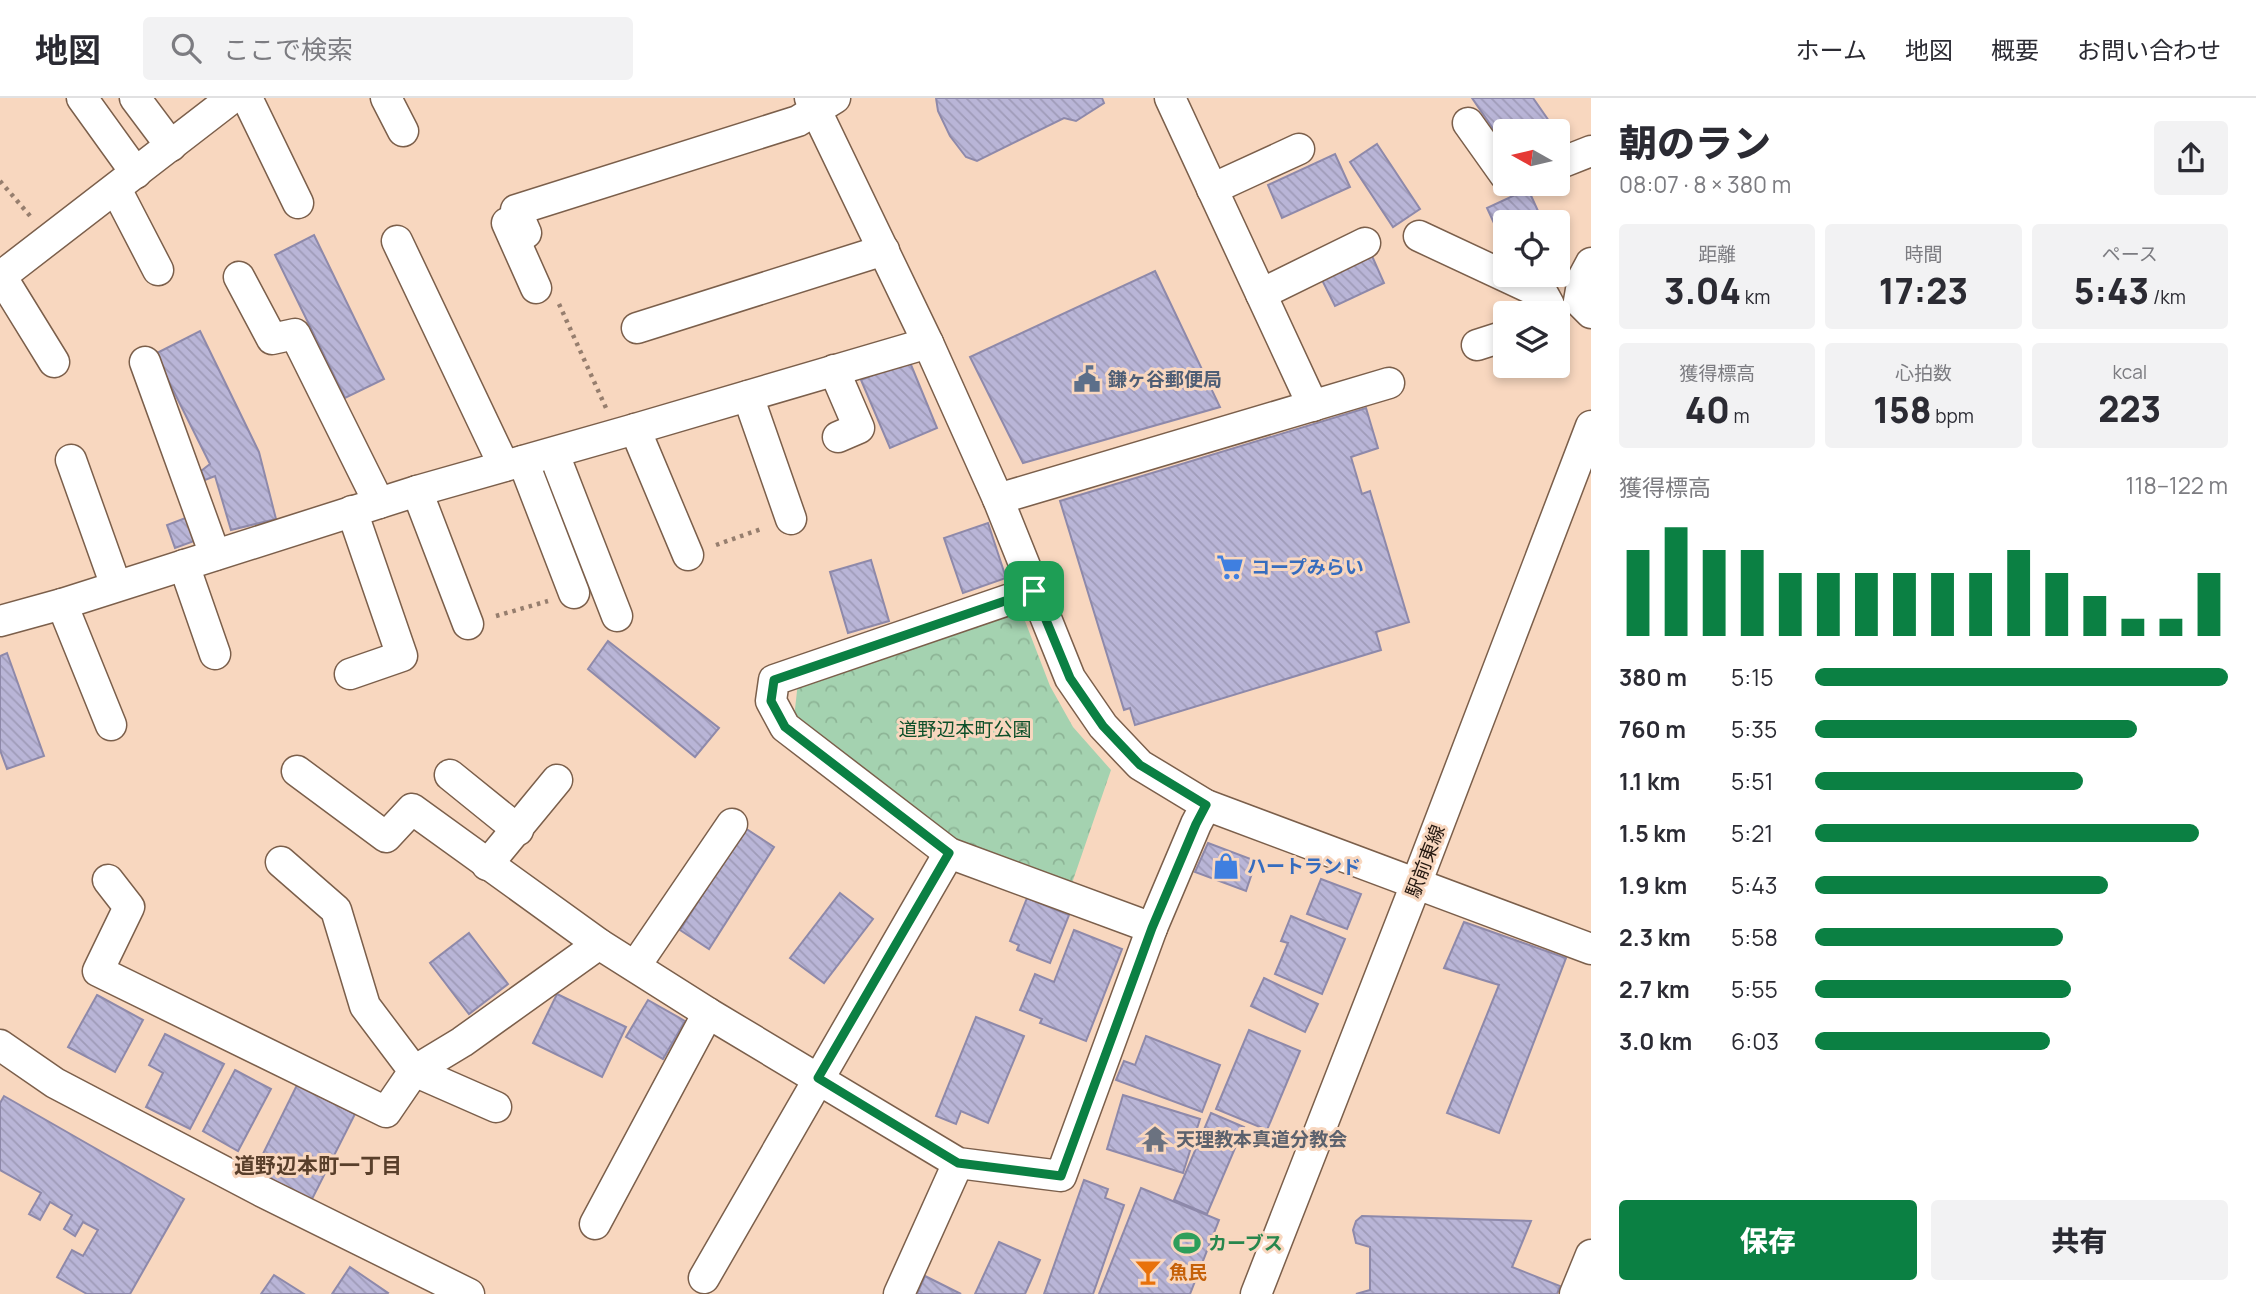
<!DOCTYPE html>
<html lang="ja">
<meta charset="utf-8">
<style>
body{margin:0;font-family:Manrope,"Noto Sans JP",sans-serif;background:#f2f2f3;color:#2b2b33;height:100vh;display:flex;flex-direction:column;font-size:26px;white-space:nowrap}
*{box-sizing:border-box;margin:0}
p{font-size:23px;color:#7c7c81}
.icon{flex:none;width:38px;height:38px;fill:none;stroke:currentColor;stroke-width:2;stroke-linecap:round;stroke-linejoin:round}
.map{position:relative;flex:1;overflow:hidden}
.panel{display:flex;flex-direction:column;background:#fff;width:665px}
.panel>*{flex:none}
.needle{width:46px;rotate:278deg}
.fabs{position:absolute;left:1493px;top:21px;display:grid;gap:14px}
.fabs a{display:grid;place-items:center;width:77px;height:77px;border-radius:7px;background:#fff;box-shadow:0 4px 10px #0003;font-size:35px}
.pin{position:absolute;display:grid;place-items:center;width:60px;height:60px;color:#fff;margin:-30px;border-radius:14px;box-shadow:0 4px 10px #0006}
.round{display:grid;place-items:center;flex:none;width:74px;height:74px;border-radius:7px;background:#f2f2f3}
.summary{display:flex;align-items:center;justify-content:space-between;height:119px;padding:0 28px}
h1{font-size:38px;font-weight:800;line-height:52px}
.figures{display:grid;grid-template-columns:repeat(3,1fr);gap:10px;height:119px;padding:7px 28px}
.figures div{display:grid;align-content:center;border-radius:7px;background:#f2f2f3;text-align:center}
.figures b{font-size:35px;font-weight:800}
.figures small{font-size:19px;font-weight:400}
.figures p{font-size:19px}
.chart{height:196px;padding:14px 28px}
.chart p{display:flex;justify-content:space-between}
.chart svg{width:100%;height:126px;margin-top:7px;stroke:#0b8043;stroke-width:6}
.action{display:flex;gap:14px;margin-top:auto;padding:14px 28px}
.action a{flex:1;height:80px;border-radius:7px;background:#0b8043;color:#fff;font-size:28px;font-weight:800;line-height:80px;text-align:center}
.action a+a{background:#f2f2f3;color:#2b2b33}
ul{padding:0 28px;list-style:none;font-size:23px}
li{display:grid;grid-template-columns:112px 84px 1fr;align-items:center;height:52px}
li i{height:18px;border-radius:9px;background:#0b8043}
header{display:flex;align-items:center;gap:42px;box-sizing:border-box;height:98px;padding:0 35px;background:#fff;border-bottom:2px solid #e1e1e2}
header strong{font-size:33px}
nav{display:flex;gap:38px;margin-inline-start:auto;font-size:24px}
.search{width:490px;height:63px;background:#f2f2f3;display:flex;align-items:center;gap:18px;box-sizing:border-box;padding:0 24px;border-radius:7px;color:#7c7c81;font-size:26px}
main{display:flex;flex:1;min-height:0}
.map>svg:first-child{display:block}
.park{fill:url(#park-crowns)}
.building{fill:url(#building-back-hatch);stroke:#8e89aa;stroke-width:2}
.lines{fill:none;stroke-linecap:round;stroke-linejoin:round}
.minor-casing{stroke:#7b5f4b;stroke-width:33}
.path{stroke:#967e6e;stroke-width:4.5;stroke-dasharray:3.5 5;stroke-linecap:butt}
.minor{stroke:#fff;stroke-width:30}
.route-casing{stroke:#fff;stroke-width:14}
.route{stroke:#0b8043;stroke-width:9}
.labels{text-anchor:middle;stroke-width:6;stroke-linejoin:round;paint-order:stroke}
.service-label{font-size:19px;font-weight:bold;fill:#4e5e75;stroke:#f8d7bf;text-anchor:start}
.shop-label{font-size:19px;font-weight:bold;fill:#366cbe;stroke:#f8d7bf;text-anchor:start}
.park-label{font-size:19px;fill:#0c4f29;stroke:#f8d7bf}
.street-label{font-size:19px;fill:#251911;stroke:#f8d7bf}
.worship-label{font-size:19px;font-weight:bold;fill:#5b616d;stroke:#f8d7bf;text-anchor:start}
.leisure-label{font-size:19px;font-weight:bold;fill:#27864d;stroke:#f8d7bf;text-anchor:start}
.food-label{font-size:19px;font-weight:bold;fill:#c56008;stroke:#f8d7bf;text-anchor:start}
.neighbourhood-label{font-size:21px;font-weight:bold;fill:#593f2b;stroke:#f8d7bf}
</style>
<header>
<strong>地図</strong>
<div class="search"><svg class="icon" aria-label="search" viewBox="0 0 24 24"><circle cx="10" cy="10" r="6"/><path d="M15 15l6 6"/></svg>ここで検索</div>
<nav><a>ホーム</a><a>地図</a><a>概要</a><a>お問い合わせ</a></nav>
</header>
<main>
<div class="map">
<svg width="1591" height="1196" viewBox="0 0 1591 1196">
<defs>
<pattern id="park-crowns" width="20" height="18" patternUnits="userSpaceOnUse" patternTransform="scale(1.75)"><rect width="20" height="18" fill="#a4d2b0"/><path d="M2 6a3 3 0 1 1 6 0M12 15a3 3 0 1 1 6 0" fill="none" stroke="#8db496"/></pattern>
<pattern id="building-back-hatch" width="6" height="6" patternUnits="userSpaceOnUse" patternTransform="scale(1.75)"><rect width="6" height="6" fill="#b9b5d7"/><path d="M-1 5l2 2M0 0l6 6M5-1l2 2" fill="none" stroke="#9f9bb8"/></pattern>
</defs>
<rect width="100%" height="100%" fill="#f8d7bf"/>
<polygon class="park" points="1010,518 1025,523 1050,588 1073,629 1111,672 1071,788 956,743 794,620 798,584"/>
<g class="building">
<polygon points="936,0 1102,0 1104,5 1076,23 1064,20 977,63 966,59 950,38 938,13"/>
<polygon points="1472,0 1533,0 1556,33 1505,33 1505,48"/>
<polygon points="1377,46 1420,111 1393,129 1350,64"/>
<polygon points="1335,56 1350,89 1282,120 1268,87"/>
<polygon points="1528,91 1543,124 1505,124 1505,149 1487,110"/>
<polygon points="314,137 384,281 345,300 275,157"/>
<polygon points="1372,158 1384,185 1335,208 1322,182"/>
<polygon points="1155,173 1220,309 1023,365 970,259"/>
<polygon points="200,233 259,354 276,421 231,432 215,378 205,382 201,373 210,366 155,256"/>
<polygon points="909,262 937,330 890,350 861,282"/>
<polygon points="1366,310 1378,350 1351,359 1362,396 1370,393 1409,524 1376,534 1381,552 1135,627 1130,610 1124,612 1060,403"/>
<polygon points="188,419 197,442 175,450 167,427"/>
<polygon points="988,425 1006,480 963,495 944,440"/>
<polygon points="871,462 889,523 848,535 830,474"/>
<polygon points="608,543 719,630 695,659 588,571"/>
<polygon points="7,555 44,658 7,671 0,652 0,558"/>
<polygon points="745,730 774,749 709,851 680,832"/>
<polygon points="1208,745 1256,763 1246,793 1195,774"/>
<polygon points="1321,781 1361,796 1347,831 1307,816"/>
<polygon points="840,795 873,821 824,885 790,860"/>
<polygon points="1027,800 1069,817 1050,865 1017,852 1019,847 1010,843"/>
<polygon points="1291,818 1345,841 1322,896 1275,876 1288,845 1281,843"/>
<polygon points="1464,824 1566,860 1499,1035 1447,1015 1499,887 1444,870"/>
<polygon points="1074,832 1122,851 1086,943 1040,925 1042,921 1020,912 1035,876 1054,884"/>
<polygon points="469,835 508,886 469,916 430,865"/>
<polygon points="1264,880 1318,906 1305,934 1251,908"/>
<polygon points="557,896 626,929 602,979 533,945"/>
<polygon points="97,897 143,922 115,974 68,949"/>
<polygon points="648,902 685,923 663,961 626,939"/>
<polygon points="976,919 1024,938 988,1025 961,1013 956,1026 936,1018"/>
<polygon points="1249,932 1300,953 1267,1032 1216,1011"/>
<polygon points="165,936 224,966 190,1031 146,1009 163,975 149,967"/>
<polygon points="1146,938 1220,967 1202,1014 1116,982 1124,963 1135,967"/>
<polygon points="235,972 271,991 238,1053 203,1033"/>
<polygon points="297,987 355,1016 309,1107 252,1078"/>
<polygon points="1123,997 1200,1021 1183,1075 1107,1051"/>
<polygon points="4,998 184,1101 130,1196 87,1196 57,1179 72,1152 83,1158 98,1132 83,1124 75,1138 64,1131 72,1117 50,1104 40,1122 29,1116 41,1095 0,1072 0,1005"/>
<polygon points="1211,1015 1244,1029 1207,1116 1174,1102"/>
<polygon points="1084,1082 1108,1091 1105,1100 1124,1107 1093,1196 1044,1196"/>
<polygon points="1141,1090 1219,1122 1190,1196 1099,1196"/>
<polygon points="1362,1118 1531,1123 1512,1169 1560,1188 1557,1196 1356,1196 1370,1192 1370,1149 1356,1145 1353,1132 1356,1123"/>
<polygon points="999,1144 1040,1162 1025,1196 975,1196"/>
<polygon points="350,1169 388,1195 387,1196 332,1196"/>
<polygon points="274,1177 304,1196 261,1196"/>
<polygon points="925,1178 961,1196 917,1196"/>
</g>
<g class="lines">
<defs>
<g id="minor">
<polyline points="82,0 136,75"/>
<polyline points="135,0 171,48"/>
<polyline points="247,0 298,105"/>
<polyline points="386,0 403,33"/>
<polyline points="810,0 928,245 998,401 1070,580 1103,628 1140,667 1206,707 1591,851"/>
<polyline points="1170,0 1313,308"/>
<polyline points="1468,25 1505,77"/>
<polyline points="1558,66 1591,53"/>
<polyline points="116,91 158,172"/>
<polyline points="1212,91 1299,51"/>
<polyline points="507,125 536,190"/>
<polyline points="1419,138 1543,196 1549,207"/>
<polyline points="514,139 526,135 516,112 798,23 835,0"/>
<polyline points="397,143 504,368"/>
<polyline points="1591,165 1583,180 1579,203 1591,215"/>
<polyline points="1,178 54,264"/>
<polyline points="0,179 232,0"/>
<polyline points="239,179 272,241 295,236 379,405"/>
<polyline points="1261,196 1365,145"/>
<polyline points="637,230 884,152"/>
<polyline points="1477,247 1505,238"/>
<polyline points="145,264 215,457"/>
<polyline points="834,272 859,330 838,339"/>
<polyline points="748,298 791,421"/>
<polyline points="635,331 688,457"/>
<polyline points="71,362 116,488"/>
<polyline points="523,363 574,495"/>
<polyline points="559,369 617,518"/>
<polyline points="417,393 468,526"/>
<polyline points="998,401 1389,285"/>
<polyline points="184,467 215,556"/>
<polyline points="1034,493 774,582 771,603 785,629 949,755 1152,830"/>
<polyline points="62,506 111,627"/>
<polyline points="0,523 62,506 417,393 635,331 928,245"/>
<polyline points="350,576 402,558 352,413"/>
<polyline points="297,673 386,739 412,711 599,846 708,915 958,1065 1061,1078 1152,830 1196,726 1206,707"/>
<polyline points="450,677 518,732"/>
<polyline points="487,767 557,682"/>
<polyline points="108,782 129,809 98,873 386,1014 414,973 365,908 336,812 281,764"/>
<polyline points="636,867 732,726"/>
<polyline points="0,947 55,985 261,1093 469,1196"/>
<polyline points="496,1009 414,973 462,944 599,846"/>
<polyline points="595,1126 708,915"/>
<polyline points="704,1180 949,755"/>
<polyline points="899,1196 958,1065"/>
<polyline points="1256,1196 1416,786 1591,328"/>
<polyline points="1575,1196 1591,1157"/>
</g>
</defs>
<use href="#minor" class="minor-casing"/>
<g class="path">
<polyline points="0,83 31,119"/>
<polyline points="559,206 606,310"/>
<polyline points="716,447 764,430"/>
<polyline points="496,518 548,503"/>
</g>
<use href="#minor" class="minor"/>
</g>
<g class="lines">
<defs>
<polygon id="route" points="1034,493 1070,580 1103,628 1140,667 1206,707 1196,726 1152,830 1061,1078 958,1065 818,980 949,755 785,629 771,603 774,582"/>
</defs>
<use href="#route" class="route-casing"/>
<use href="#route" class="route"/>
</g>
<defs>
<symbol id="civic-bare" viewBox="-9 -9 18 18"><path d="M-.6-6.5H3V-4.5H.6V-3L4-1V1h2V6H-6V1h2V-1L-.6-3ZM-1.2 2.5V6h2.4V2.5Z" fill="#5c6f8a" stroke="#f8d7bf" stroke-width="2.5" paint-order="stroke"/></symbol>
<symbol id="supermarket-bare" viewBox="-9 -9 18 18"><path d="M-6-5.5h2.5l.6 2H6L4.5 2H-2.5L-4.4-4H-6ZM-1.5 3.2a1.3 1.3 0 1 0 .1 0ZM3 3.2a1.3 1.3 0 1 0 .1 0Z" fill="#3f7fe0" stroke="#f8d7bf" stroke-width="2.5" paint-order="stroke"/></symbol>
<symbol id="shop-bare" viewBox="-9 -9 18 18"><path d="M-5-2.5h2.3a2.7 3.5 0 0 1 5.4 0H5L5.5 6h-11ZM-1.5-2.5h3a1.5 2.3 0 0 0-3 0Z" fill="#3f7fe0" stroke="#f8d7bf" stroke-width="2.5" paint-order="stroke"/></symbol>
<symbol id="temple-bare" viewBox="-9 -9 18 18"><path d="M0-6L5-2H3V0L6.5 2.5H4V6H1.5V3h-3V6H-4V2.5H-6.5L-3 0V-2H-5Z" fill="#6b7280" stroke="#f8d7bf" stroke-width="2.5" paint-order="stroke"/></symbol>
<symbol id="stadium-bare" viewBox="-9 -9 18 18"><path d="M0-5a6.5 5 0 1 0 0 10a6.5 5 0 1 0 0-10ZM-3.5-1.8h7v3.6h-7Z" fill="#2e9e5b" stroke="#f8d7bf" stroke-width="2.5" paint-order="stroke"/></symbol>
<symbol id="bar-bare" viewBox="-9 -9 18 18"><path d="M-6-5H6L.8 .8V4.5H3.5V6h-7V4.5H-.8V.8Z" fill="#e8710a" stroke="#f8d7bf" stroke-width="2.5" paint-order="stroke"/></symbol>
</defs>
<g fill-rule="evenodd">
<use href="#civic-bare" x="1068" y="262" width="38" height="38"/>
<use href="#supermarket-bare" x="1211" y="450" width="38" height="38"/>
<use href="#shop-bare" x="1207" y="749" width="38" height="38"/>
<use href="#temple-bare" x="1136" y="1022" width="38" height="38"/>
<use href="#stadium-bare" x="1168" y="1126" width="38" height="38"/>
<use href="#bar-bare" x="1129" y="1155" width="38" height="38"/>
</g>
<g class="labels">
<g class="service-label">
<text x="1108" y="288">鎌ヶ谷郵便局</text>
</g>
<g class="shop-label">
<text x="1251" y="476">コープみらい</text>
<text x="1247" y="775">ハートランド</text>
</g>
<g class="park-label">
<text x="965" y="638">道野辺本町公園</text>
</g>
<g class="street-label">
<text transform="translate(1425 763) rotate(-69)" y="7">駅前東線</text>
</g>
<g class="worship-label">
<text x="1176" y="1048">天理教本真道分教会</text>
</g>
<g class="leisure-label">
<text x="1208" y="1152">カーブス</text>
</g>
<g class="food-label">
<text x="1169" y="1181">魚民</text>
</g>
<g class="neighbourhood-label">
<text x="318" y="1075">道野辺本町一丁目</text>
</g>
</g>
</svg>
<div class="fabs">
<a><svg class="needle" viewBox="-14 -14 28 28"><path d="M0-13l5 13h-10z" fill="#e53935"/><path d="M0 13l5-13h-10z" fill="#7c7c81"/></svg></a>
<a><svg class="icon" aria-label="locate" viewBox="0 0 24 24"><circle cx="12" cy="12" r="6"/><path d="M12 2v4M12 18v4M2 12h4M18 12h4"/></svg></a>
<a><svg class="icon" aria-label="layers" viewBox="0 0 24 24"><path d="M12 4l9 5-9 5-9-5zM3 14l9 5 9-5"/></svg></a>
</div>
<div class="pin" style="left:1034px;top:493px;background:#1e9e55"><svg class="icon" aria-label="arrive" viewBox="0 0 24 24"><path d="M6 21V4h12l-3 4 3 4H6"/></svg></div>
</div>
<section class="panel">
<div class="summary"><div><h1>朝のラン</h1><p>08:07 · 8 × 380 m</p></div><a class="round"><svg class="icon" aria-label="share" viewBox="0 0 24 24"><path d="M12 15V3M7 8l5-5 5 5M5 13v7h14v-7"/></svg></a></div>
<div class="figures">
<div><p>距離</p><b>3.04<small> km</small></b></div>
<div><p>時間</p><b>17:23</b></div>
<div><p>ペース</p><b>5:43<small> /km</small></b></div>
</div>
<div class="figures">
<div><p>獲得標高</p><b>40<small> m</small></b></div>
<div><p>心拍数</p><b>158<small> bpm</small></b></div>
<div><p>kcal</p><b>223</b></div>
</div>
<div class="chart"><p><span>獲得標高</span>118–122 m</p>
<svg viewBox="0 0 160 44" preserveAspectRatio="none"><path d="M5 44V14M15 44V6M25 44V14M35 44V14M45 44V22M55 44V22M65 44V22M75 44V22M85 44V22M95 44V22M105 44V14M115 44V22M125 44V30M135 44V38M145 44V38M155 44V22"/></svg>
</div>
<ul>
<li><b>380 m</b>5:15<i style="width:100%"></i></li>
<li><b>760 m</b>5:35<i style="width:78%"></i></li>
<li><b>1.1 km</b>5:51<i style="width:65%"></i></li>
<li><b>1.5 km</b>5:21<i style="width:93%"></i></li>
<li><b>1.9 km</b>5:43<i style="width:71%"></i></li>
<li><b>2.3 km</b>5:58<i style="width:60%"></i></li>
<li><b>2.7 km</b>5:55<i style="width:62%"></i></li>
<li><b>3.0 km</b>6:03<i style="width:57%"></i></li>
</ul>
<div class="action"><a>保存</a><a>共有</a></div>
</section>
</main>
